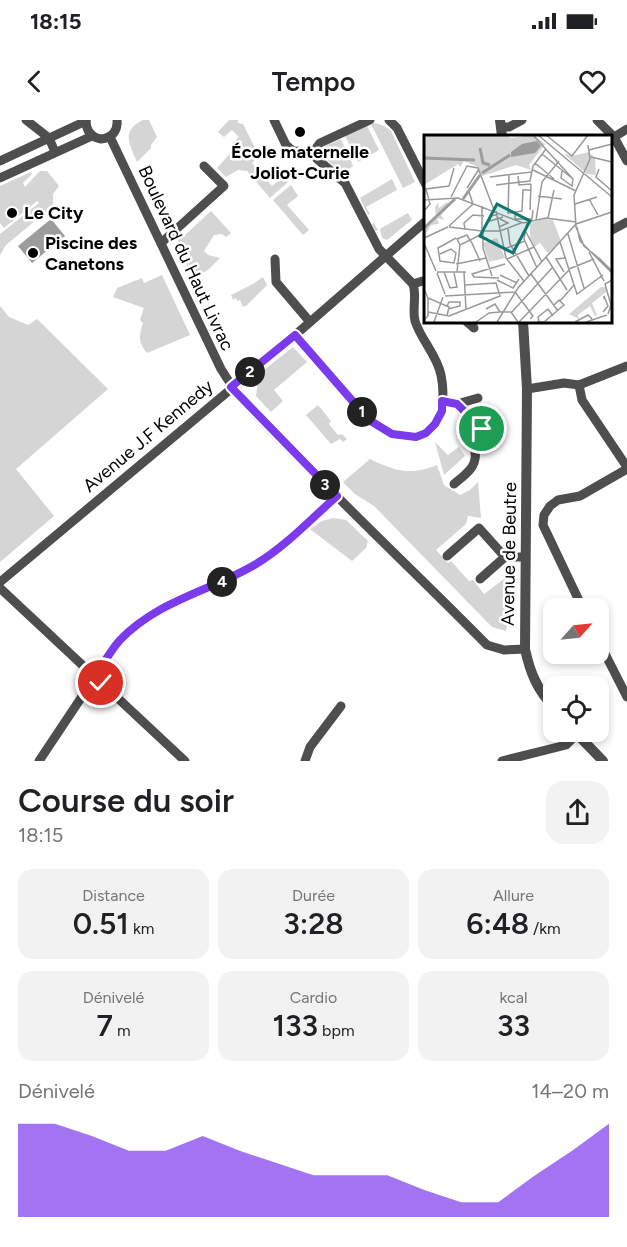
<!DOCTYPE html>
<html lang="fr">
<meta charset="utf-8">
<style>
body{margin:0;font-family:Figtree,sans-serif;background:#f2f2f2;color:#202124;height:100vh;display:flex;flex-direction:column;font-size:22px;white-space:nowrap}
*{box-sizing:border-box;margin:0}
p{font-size:20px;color:#757577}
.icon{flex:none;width:33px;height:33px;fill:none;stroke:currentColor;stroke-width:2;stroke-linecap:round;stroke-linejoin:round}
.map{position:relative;height:641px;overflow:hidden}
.side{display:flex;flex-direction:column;background:#fff;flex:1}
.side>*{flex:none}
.needle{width:39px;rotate:63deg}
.tools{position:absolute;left:543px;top:478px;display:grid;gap:12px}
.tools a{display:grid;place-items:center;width:66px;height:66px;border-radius:12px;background:#fff;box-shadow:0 3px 9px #0003;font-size:30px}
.pin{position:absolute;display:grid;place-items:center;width:51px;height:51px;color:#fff;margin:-26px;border:3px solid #fff;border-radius:50%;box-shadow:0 2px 6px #0007}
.km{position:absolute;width:30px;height:30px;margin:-15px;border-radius:50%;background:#222;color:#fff;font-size:16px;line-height:30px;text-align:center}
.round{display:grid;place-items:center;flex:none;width:63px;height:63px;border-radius:18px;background:#f2f2f2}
.overview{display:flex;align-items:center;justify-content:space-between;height:102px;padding:0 18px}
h1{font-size:33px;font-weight:600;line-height:45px}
.metrics{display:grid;grid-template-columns:repeat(3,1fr);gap:9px;height:102px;padding:6px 18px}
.metrics div{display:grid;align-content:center;border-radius:15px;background:#f2f2f2;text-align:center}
.metrics b{font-size:30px;font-weight:600}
.metrics small{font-size:16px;font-weight:400}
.metrics p{font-size:16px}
.chart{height:168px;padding:12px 18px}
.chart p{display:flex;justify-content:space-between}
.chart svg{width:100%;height:108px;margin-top:6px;fill:#7c3aed;opacity:.7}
.status{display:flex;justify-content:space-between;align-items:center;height:42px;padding:0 30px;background:#fff;direction:ltr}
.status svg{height:16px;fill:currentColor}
header{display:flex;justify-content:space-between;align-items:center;height:78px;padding:0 18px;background:#fff;font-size:27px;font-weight:600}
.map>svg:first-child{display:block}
.green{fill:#d5d5d5}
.water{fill:#9c9c9c}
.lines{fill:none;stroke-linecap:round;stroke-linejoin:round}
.minor{stroke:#4e4e4e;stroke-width:9}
.tertiary{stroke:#4e4e4e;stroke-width:10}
.route-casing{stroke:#fff;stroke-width:12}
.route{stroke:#7c3aed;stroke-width:8}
.poi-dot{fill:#000;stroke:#fff;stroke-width:2}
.labels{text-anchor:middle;stroke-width:5;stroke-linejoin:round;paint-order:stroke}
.poi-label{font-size:18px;font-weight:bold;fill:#000;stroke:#fff;text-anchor:start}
.street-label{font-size:18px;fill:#000;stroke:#fff}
.inset-river{fill:none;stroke:#9c9c9c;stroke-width:3}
.inset-road{fill:none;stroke:#999;stroke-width:1.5}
.view{fill:#0f766e;fill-opacity:0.15;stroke:#0f766e;stroke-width:3}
.inset-edge{fill:none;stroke:#000;stroke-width:3}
</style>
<div class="status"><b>18:15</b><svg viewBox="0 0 49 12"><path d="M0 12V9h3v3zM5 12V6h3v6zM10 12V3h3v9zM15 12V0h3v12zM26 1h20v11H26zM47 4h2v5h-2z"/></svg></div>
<header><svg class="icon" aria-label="back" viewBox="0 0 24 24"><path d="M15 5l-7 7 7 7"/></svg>Tempo<svg class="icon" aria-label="heart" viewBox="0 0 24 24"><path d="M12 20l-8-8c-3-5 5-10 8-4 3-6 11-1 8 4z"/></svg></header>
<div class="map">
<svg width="627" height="641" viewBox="0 0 627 641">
<rect width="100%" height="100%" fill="#fff"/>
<g class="green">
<path d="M143,0H149L157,17L151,25V28L137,42C130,24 120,11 143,0Z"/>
<polygon points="229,0 238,0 238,3 243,4 259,36 252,43 272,66 283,57 288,62 270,78 247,51 238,50 226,57 217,48 236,27 232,23 239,17 232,10 224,17 218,12"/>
<polygon points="376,3 384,6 391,11 415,62 403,68 371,4"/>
<polygon points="367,6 379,30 358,42 345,16"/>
<path d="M341,19L353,46L343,53C334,45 321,40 325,26Z"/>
<polygon points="40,51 47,51 59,66 53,74 53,86 6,125 0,135 0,114 39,83 37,81 4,108 0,103 0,66 31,52 32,54 23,63 25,67"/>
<polygon points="392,59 397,70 366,87 370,94 368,95 360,78"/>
<polygon points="291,65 298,76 287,85 309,110 303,115 273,80"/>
<path d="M211,91L231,113L226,117L222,114L214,115L204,131L208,135L220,138L208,150L194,157C187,144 172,127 181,113L185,115Z"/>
<polygon points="408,93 412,100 387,120 382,118 380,109 375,111 372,104 374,103 378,110"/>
<path d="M162,155L190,215L147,233C138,222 139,216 143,203L140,200L144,188L113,177L117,168L142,158L144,163Z"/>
<polygon points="263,157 267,165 247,185 243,187 240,180 237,181 236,178 233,180 231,175 253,164"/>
<polygon points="0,186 9,197 28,205 37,199 108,269 16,349 54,396 0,442"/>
<polygon points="293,227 307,242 274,270 283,281 271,292 256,276 259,254"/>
<polygon points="318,285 331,301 329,304 338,315 342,314 347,319 343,322 340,319 331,324 306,295"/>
<polygon points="435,322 448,335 459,327 465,336 444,355"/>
<path d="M370,339C395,351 410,356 437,345L444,365L460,375L470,370L478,362L481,398L468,396L466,404L436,430L448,443L451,441L469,461L473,460L484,474L512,453L510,495L506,511L492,507L374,386L355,374L343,362Z"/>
<polygon points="333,398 346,400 368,421 366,428 352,441 310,409 322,401"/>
</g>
<polygon class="water" points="51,99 65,116 32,143 18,126"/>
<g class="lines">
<g class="minor">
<polyline points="26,0 49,18 55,32"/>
<path d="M86,0C86,10 90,17 101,19C112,18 118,11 117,0"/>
<polyline points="274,0 286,25 293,31 313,32"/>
<polyline points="389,0 397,8 426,65"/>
<polyline points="597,0 614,17 627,41"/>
<polyline points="501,7 509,7 522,0"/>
<path d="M110,17L221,249C242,284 273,312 302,341C363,404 426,463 487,525L504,530L525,529"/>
<polyline points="614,17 627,9"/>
<polyline points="0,41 86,1"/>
<polyline points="0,58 92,16"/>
<polyline points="610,111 627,102"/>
<polyline points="161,123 224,66 204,46"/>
<polyline points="275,139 276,162 310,202"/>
<polyline points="413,164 426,160"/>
<polyline points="466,201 474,208"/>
<path d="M295,215C312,236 330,257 349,278C356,285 362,295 371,301C385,312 414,326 429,310C444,295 445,275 441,255C437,235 421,220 415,201C412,189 417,176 413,164L379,129L345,63L317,39L313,32L320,23L370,0"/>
<polyline points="579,265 582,280 627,347"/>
<polyline points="527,269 564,263 579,265 627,246"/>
<path d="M443,281L457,284L482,309L474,328C480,345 466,354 454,364"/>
<polyline points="457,284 478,278"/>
<polyline points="447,436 479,408 505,437"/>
<polyline points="480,459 505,437 525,437"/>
<polyline points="0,462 286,223 426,101"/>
<polyline points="0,468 185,641"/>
<polyline points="583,489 543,405 544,395 550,386 558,380 580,376 627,349"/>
<polyline points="598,520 627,577"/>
<polyline points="39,641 119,521 138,503 174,481 219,463 256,444 280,428 337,376"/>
<polyline points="305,641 310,627 341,586"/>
<polyline points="502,641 566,625 577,614"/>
</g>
<g class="tertiary">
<polyline points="500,0 502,16"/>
<path d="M523,201L527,269L525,529C530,552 537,570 554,587"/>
<polyline points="575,612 603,641"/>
</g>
</g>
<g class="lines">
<defs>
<path id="route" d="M101,563L94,558C103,545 110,531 120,520C158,480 211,471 256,444C286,426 311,399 337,376L231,267L295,215L369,300L392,314L416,317L426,313L435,304L442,291V281L457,284L482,309"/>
</defs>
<use href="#route" class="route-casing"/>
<use href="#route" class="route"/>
</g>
<g class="poi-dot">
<circle cx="300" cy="12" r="6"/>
<circle cx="12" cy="93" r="6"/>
<circle cx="33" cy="133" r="6"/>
</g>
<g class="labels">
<g class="poi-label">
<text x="300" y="38" text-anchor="middle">École maternelle<tspan x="300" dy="21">Joliot-Curie</tspan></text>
<text x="24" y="99">Le City</text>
<text x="45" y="129">Piscine des<tspan x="45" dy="21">Canetons</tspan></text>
</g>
<g class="street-label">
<text transform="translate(186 138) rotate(65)" y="6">Boulevard du Haut Livrac</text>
<text transform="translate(148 316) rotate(-40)" y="6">Avenue J.F Kennedy</text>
<text transform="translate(509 434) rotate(-89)" y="6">Avenue de Beutre</text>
</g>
</g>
<g transform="translate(424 15)">
<rect width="188" height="188" fill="#fff"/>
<path d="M0,0H84L86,3L110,0L121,9L105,30L107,35L92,30L58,41L54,32L40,26L36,32L34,29L0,50ZM165,17L171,23L172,40L163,39L139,18L148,21ZM23,67L26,70L17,80L20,85L13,83L15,89L7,90L0,102V92L12,83L11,72L14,68L15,73ZM119,84L129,85L137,106L124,118L116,108L110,112L106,102V88ZM73,103L81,123L65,127L59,108ZM177,152H182V157L168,168L173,180L171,181L166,171L154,180L155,184L145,179L137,186Z" fill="#d5d5d5"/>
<path d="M113,6L117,11L111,18L87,22V17L98,9Z" fill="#9c9c9c"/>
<path class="inset-river" d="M56,13L59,28L66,30M0,23L51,25M58,38L86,20M39,64L56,40M0,93L31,64"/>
<path class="inset-road" d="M109,0L149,44M114,0L188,62M122,0L148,21L164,0M164,10L166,24L150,60L152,92L160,111L177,125M165,15L188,9M118,19L149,44M167,22L188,27M111,28L130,44M175,34L172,42L188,56M109,35L152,56M138,36L137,43L148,51L149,44M94,41L95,50L107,49M66,42L108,37M72,50L106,46L109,31L122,14M43,53L55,34M114,61L138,64M27,62L43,31L54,33L70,75M165,64L174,80M0,65L34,63L99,88L122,83L152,87M151,69L173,62M58,71V95M106,75L107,49M0,76L6,69L2,54L25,51L30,33M72,76L82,123L100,146M85,78L98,76L99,55H106M91,78V84H108L109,75M84,79L85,40M72,80L66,81V86L79,82M124,83L130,55M112,85L118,47L135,26M103,88L100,104L113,133M25,91L49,69L45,57M25,92L58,96M75,92L84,88L76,84M153,92L156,106L188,138M41,94L40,88L49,80L60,81M84,94L86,109L105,141M60,96H76L97,88M59,97V113L68,141M102,97L118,127M144,99L160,153M0,103L24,92M136,107L153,159L179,140M0,108L12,136M80,114L101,106M165,117L180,146M16,119L27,114L32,118L30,128L16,126L14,113L32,103M122,122L143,155M175,123L188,136M83,124L110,112M56,126L48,108L46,105L43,100L33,104L36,110L58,99H59M32,129L62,123M145,134L170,124M13,137H42M20,137L26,153L33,152L30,138M33,137L36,110M40,137L42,175M140,137L132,124L142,123M13,138L21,159M107,139L134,176M76,140L93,148M75,143L50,142L48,139L81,129M73,145L89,153L95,144M0,154L4,163L25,172L23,181M21,161L91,157L109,181L106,184M136,166L150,150M23,171L25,167H36V171L24,174M62,174L71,169L76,177M4,177L25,181L76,161L72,148L41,150M179,177L184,171L180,161V164M87,178L128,133M184,179L187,170L181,149L188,145M0,185L4,181V163M115,186L114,182L124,174L129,181M10,187L19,162M52,187L65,178L76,177H87L94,187M73,187L94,153L152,89L188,77M95,187L145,135M113,187H120L140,170L135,165L130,170M151,187L164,180L168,184M162,187L183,180"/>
<path class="view" d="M73,69L106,86L89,118L56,101Z"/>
<rect width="188" height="188" class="inset-edge"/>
</g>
</svg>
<div class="tools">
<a><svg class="needle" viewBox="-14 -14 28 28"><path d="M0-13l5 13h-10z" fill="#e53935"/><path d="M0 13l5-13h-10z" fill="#757577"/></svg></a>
<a><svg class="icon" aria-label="locate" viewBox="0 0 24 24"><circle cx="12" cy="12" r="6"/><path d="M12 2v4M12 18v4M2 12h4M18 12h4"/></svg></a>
</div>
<div class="pin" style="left:482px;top:309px;background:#1e9e55"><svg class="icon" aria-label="arrive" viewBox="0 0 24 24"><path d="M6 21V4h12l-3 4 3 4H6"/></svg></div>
<div class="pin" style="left:101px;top:563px;background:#d93025"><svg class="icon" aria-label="check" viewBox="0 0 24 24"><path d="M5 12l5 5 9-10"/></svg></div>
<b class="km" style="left:362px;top:292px">1</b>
<b class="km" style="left:250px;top:252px">2</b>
<b class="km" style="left:325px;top:365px">3</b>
<b class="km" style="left:222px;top:462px">4</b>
</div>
<section class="side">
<div class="overview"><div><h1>Course du soir</h1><p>18:15</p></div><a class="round"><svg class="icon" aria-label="share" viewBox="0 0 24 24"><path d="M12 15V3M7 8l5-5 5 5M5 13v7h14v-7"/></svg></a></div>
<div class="metrics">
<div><p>Distance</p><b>0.51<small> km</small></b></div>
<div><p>Durée</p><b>3:28</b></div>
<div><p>Allure</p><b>6:48<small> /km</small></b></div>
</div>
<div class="metrics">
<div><p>Dénivelé</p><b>7<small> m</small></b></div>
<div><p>Cardio</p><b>133<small> bpm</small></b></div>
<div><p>kcal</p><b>33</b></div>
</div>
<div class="chart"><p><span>Dénivelé</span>14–20 m</p>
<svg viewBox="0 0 160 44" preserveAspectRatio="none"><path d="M0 44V6L10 6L20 11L30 17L40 17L50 11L60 17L70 22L80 27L90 27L100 27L110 33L120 38L130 38L140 27L150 17L160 6V44z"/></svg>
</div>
</section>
